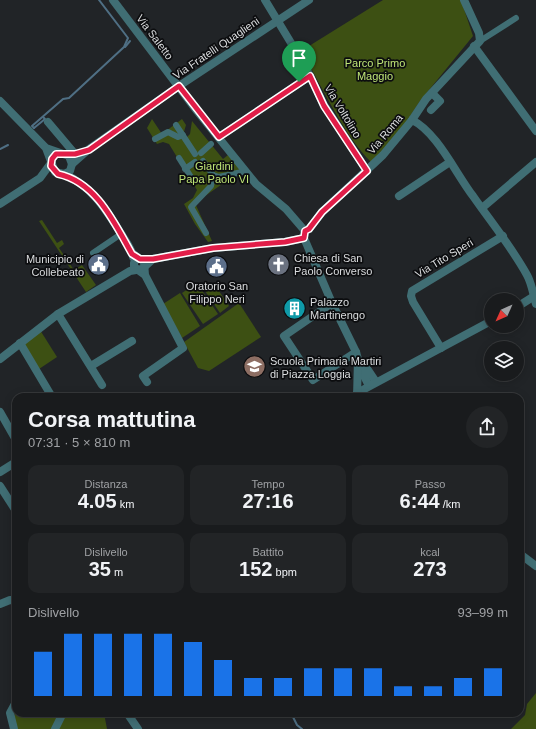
<!DOCTYPE html>
<html lang="it">
<meta charset="utf-8">
<style>
body{margin:0;font-family:Arial,sans-serif;background:#222426;color:#f1f3f6;height:100vh;display:flex;flex-direction:column;font-size:15px;white-space:nowrap}
*{box-sizing:border-box;margin:0}
p{font-size:13px;color:#9fa1a4}
.icon{flex:none;width:22px;height:22px;fill:none;stroke:currentColor;stroke-width:2;stroke-linecap:round;stroke-linejoin:round}
.map{position:relative;flex:1;overflow:hidden}
.drawer{position:absolute;left:12px;top:393px;width:512px;height:324px;display:flex;flex-direction:column;background:#191b1d;border-radius:12px;box-shadow:0 2px 10px #0003,0 0 0 1px #37393b}
.drawer>*{flex:none}
.needle{width:26px;rotate:225deg}
.tools{position:absolute;left:484px;top:293px;display:grid;gap:8px}
.tools a{display:grid;place-items:center;width:40px;height:40px;border-radius:50%;background:#191b1d;box-shadow:0 2px 10px #0003,0 0 0 1px #37393b;font-size:20px}
.pin{position:absolute;display:grid;place-items:center;width:34px;height:34px;color:#fff;margin:-41px -17px;border-radius:50% 50% 50% 0;rotate:-45deg;box-shadow:0 0 4px #0007}
.pin .icon{rotate:45deg}
.round{display:grid;place-items:center;flex:none;width:42px;height:42px;border-radius:21px;background:#222426}
.headline{display:flex;align-items:center;justify-content:space-between;height:68px;padding:0 16px}
h1{font-size:22px;font-weight:700;line-height:30px}
.stats{display:grid;grid-template-columns:repeat(3,1fr);gap:6px;height:68px;padding:4px 16px}
.stats div{display:grid;align-content:center;border-radius:10px;background:#222426;text-align:center}
.stats b{font-size:20px;font-weight:700}
.stats small{font-size:11px;font-weight:400}
.stats p{font-size:11px}
.chart{height:112px;padding:8px 16px}
.chart p{display:flex;justify-content:space-between}
.chart svg{width:100%;height:72px;margin-top:4px;stroke:#1a73e8;stroke-width:6}
.map>svg:first-child{display:block}
.green{fill:#3d5013}
.lines{fill:none;stroke-linecap:round;stroke-linejoin:round}
.stream{stroke:#4f6f84;stroke-width:2}
.pedestrian{stroke:#406e74;stroke-width:6}
.minor{stroke:#406e74;stroke-width:8}
.tertiary{stroke:#406e74;stroke-width:8}
.route-casing{stroke:#fff;stroke-width:8}
.route{stroke:#e11d48;stroke-width:5}
.labels{text-anchor:middle;stroke-width:3.5;stroke-linejoin:round;paint-order:stroke}
.street-label{font-size:11px;fill:#dadcde;stroke:#0c0d0f}
.park-label{font-size:11px;fill:#bee476;stroke:#0c0d0f}
.poi-label{font-size:11px;fill:#dadcde;stroke:#0c0d0f;text-anchor:start}
</style>
<div class="map">
<svg width="536" height="729" viewBox="0 0 536 729">
<rect width="100%" height="100%" fill="#212427"/>
<g class="green">
<path d="M383,0H461L473,36L420,101L399,133L371,162C344,136 321,84 301,51Z"/>
<polygon points="152,119 162,134 182,119 186,125 183,135 186,138 190,134 192,121 223,159 228,155 241,171 195,203 212,241 208,242 195,224 184,204 193,198 197,190 169,144 163,142 157,144 147,128"/>
<polygon points="42,220 57,243 62,240 64,244 59,248 74,270 82,265 96,285 86,292 39,221"/>
<polygon points="197,283 218,314 203,324 182,293"/>
<polygon points="215,285 229,306 220,313 205,291"/>
<polygon points="180,293 200,326 182,338 163,304"/>
<polygon points="239,303 261,337 209,371 198,368 184,342"/>
<polygon points="40,330 57,357 39,369 24,344"/>
<polygon points="536,693 536,729 511,729 525,715 527,704"/>
<polygon points="16,705 16,713 104,713 107,729 15,729 14,707"/>
</g>
<g class="lines">
<g class="stream">
<polyline points="125,47 130,41"/>
<polyline points="34,128 32,126 63,99 69,98 124,47 128,38 99,0"/>
<polyline points="34,128 45,119 43,117"/>
<polyline points="0,149 8,145"/>
<polyline points="291,713 297,725 302,729"/>
</g>
<g class="pedestrian">
<polyline points="480,41 516,18"/>
<polyline points="176,125 195,154"/>
<polyline points="155,139 168,132 178,137 183,135"/>
<polyline points="201,153 211,144"/>
<polyline points="179,158 191,177"/>
<polyline points="203,161 213,175 211,186 191,207 206,233"/>
<polyline points="185,169 195,162"/>
<polyline points="213,175 219,177 242,172"/>
<polyline points="93,253 121,234"/>
</g>
<g class="minor">
<polyline points="113,0 197,111 256,184 286,209 305,231"/>
<polyline points="265,0 305,66 324,105 367,171"/>
<polyline points="474,46 536,131"/>
<polyline points="431,110 440,101 432,93"/>
<path d="M412,120C437,132 456,174 473,196C491,222 511,246 527,275C532,284 533,294 536,304"/>
<polyline points="48,122 75,154"/>
<polyline points="219,137 310,76"/>
<path d="M64,174C92,186 106,210 122,235C126,242 132,249 133,257"/>
<polyline points="399,196 450,162"/>
<polyline points="0,204 40,178 51,163"/>
<polyline points="482,208 536,162"/>
<polyline points="132,253 140,259 153,259 213,248 285,242 304,238"/>
<polyline points="145,275 134,267 134,263 136,259 141,259 144,262 145,275 183,348 143,376 147,382"/>
<polyline points="332,303 284,336 313,380 356,352"/>
<polyline points="517,307 536,295"/>
<polyline points="58,314 102,385"/>
<polyline points="20,343 52,397"/>
<polyline points="441,348 413,302 411,296 412,291 503,236"/>
<polyline points="0,359 58,314 130,271 142,269 153,259"/>
<polyline points="357,363 366,367 376,382"/>
<polyline points="358,364 369,386"/>
<polyline points="91,366 132,341"/>
<polyline points="357,393 491,321"/>
<polyline points="357,397 358,359 356,352 332,303 304,238 305,231 309,229 322,212 383,155 412,120 426,99 480,41 479,33 464,0"/>
<polyline points="0,412 16,440"/>
<polyline points="0,472 16,462"/>
<polyline points="0,486 16,511"/>
<polyline points="520,554 536,566"/>
<polyline points="0,604 10,600 16,601"/>
<polyline points="127,713 138,729"/>
<polyline points="14,729 10,713 16,702"/>
<polyline points="55,729 63,713"/>
</g>
<g class="tertiary">
<polyline points="0,101 46,148 55,172 64,174 70,171 72,164 69,156 46,148"/>
<polyline points="72,164 89,149 179,86 309,0"/>
</g>
</g>
<g class="lines">
<defs>
<path id="route" d="M310,76L324,106L367,171L322,212L309,229L305,231L304,238L285,242L213,248L153,259H140L132,254C114,222 96,182 58,174L51,166L52,159L56,154H75L89,150L179,86L219,137Z"/>
</defs>
<use href="#route" class="route-casing"/>
<use href="#route" class="route"/>
</g>
<defs>
<symbol id="church-disc" viewBox="-11 -11 22 22"><circle r="9.5" fill="#6b7280" stroke="#0c0d0f"/><path d="M-1.2-6h2.4v3.5h3.3v2.4h-3.3V6h-2.4V-.1h-3.3v-2.4h3.3Z" fill="#fff"/></symbol>
<symbol id="civic-disc" viewBox="-11 -11 22 22"><circle r="9.5" fill="#5c6f8a" stroke="#0c0d0f"/><path d="M-.6-6.5H3V-4.5H.6V-3L4-1V1h2V6H-6V1h2V-1L-.6-3ZM-1.2 2.5V6h2.4V2.5Z" fill="#fff"/></symbol>
<symbol id="building-disc" viewBox="-11 -11 22 22"><circle r="9.5" fill="#0f9aa8" stroke="#0c0d0f"/><path d="M-4-6H4V6H1V3H-1V6H-4ZM-2.5-4.3h1.7v1.8h-1.7ZM.8-4.3h1.7v1.8H.8ZM-2.5-1h1.7V.8h-1.7ZM.8-1h1.7V.8H.8Z" fill="#fff"/></symbol>
<symbol id="school-disc" viewBox="-11 -11 22 22"><circle r="9.5" fill="#8d6e63" stroke="#0c0d0f"/><path d="M0-5L7-2L0 1L-7-2ZM-4 1L0 2.5L4 1V4Q0 6-4 4Z" fill="#fff"/></symbol>
</defs>
<g fill-rule="evenodd">
<use href="#church-disc" x="266" y="252" width="25" height="25"/>
<use href="#civic-disc" x="86" y="252" width="25" height="25"/>
<use href="#civic-disc" x="204" y="254" width="25" height="25"/>
<use href="#building-disc" x="282" y="296" width="25" height="25"/>
<use href="#school-disc" x="242" y="354" width="25" height="25"/>
</g>
<g class="labels">
<g class="street-label">
<text transform="translate(155 37) rotate(53)" y="4">Via Saletto</text>
<text transform="translate(216 48) rotate(-34)" y="4">Via Fratelli Quaglieni</text>
<text transform="translate(343 111) rotate(59)" y="4">Via Voltolino</text>
<text transform="translate(385 134) rotate(-50)" y="4">Via Roma</text>
<text transform="translate(444 258) rotate(-31)" y="4">Via Tito Speri</text>
</g>
<g class="park-label">
<text x="375" y="67">Parco Primo<tspan x="375" dy="13">Maggio</tspan></text>
<text x="214" y="170">Giardini<tspan x="214" dy="13">Papa Paolo VI</tspan></text>
</g>
<g class="poi-label">
<text x="294" y="262">Chiesa di San<tspan x="294" dy="13">Paolo Converso</tspan></text>
<text x="84" y="263" text-anchor="end">Municipio di<tspan x="84" dy="13">Collebeato</tspan></text>
<text x="217" y="290" text-anchor="middle">Oratorio San<tspan x="217" dy="13">Filippo Neri</tspan></text>
<text x="310" y="306">Palazzo<tspan x="310" dy="13">Martinengo</tspan></text>
<text x="270" y="365">Scuola Primaria Martiri<tspan x="270" dy="13">di Piazza Loggia</tspan></text>
</g>
</g>
</svg>
<div class="tools">
<a><svg class="needle" viewBox="-14 -14 28 28"><path d="M0-13l5 13h-10z" fill="#e53935"/><path d="M0 13l5-13h-10z" fill="#9fa1a4"/></svg></a>
<a><svg class="icon" aria-label="layers" viewBox="0 0 24 24"><path d="M12 4l9 5-9 5-9-5zM3 14l9 5 9-5"/></svg></a>
</div>
<div class="pin" style="left:299px;top:82px;background:#1e9e55"><svg class="icon" aria-label="arrive" viewBox="0 0 24 24"><path d="M6 21V4h12l-3 4 3 4H6"/></svg></div>
<section class="drawer">
<div class="headline"><div><h1>Corsa mattutina</h1><p>07:31 · 5 × 810 m</p></div><a class="round"><svg class="icon" aria-label="share" viewBox="0 0 24 24"><path d="M12 15V3M7 8l5-5 5 5M5 13v7h14v-7"/></svg></a></div>
<div class="stats">
<div><p>Distanza</p><b>4.05<small> km</small></b></div>
<div><p>Tempo</p><b>27:16</b></div>
<div><p>Passo</p><b>6:44<small> /km</small></b></div>
</div>
<div class="stats">
<div><p>Dislivello</p><b>35<small> m</small></b></div>
<div><p>Battito</p><b>152<small> bpm</small></b></div>
<div><p>kcal</p><b>273</b></div>
</div>
<div class="chart"><p><span>Dislivello</span>93–99 m</p>
<svg viewBox="0 0 160 44" preserveAspectRatio="none"><path d="M5 44V17M15 44V6M25 44V6M35 44V6M45 44V6M55 44V11M65 44V22M75 44V33M85 44V33M95 44V27M105 44V27M115 44V27M125 44V38M135 44V38M145 44V33M155 44V27"/></svg>
</div>
</section>
</div>
